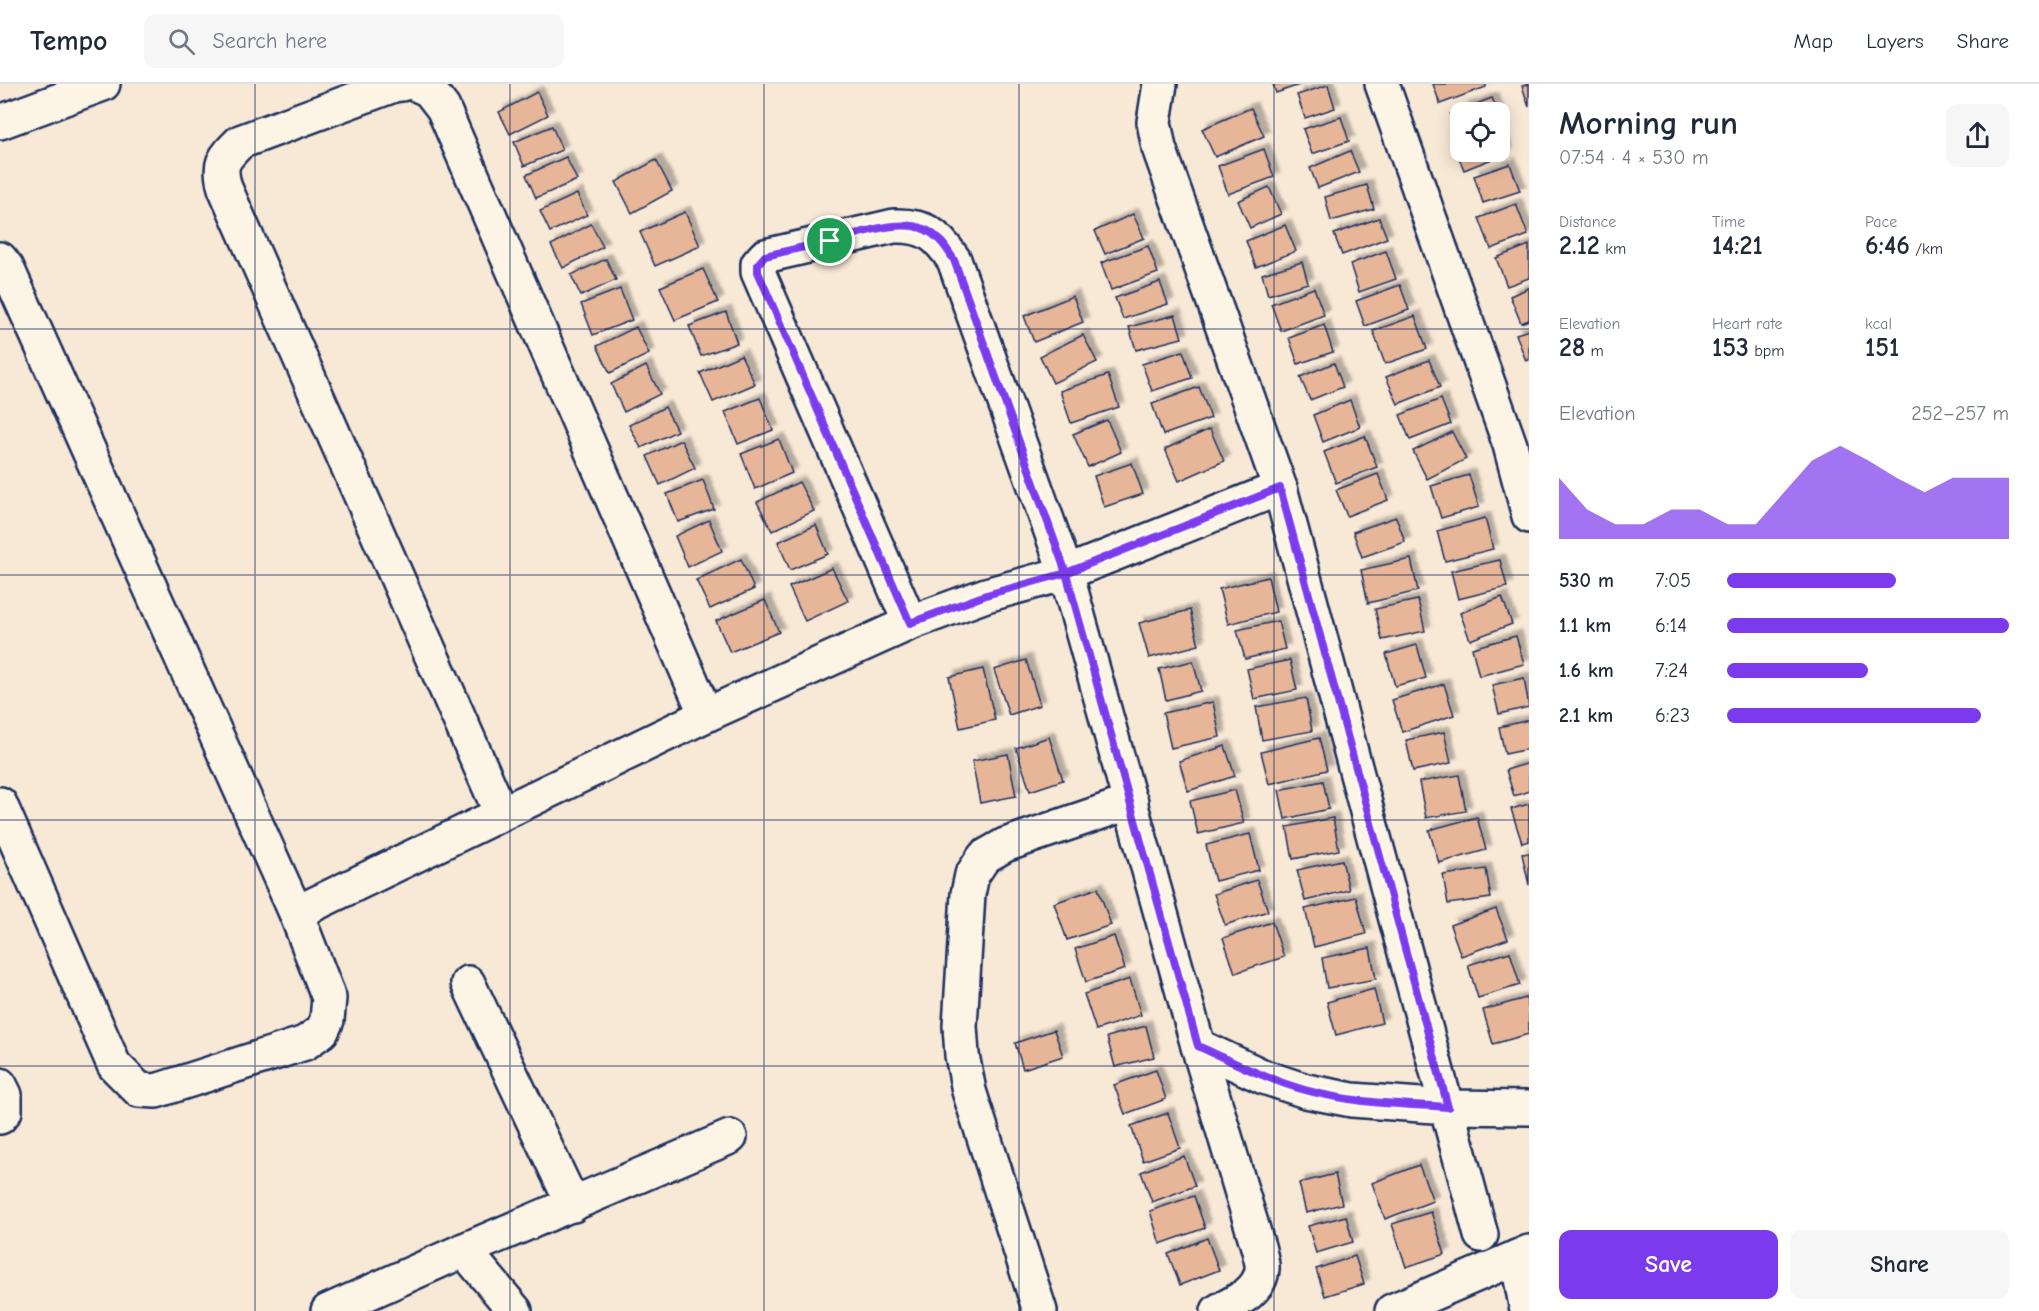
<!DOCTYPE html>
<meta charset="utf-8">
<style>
body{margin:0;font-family:"Comic Neue",sans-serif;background:#f6f6f7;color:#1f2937;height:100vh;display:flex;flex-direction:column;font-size:22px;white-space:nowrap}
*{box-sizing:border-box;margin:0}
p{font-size:20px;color:#747a83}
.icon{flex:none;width:33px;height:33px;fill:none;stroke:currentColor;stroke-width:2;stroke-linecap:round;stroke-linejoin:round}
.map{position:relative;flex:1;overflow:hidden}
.details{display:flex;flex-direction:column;background:#fff;width:510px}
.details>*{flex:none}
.fabs{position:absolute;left:1450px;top:18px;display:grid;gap:12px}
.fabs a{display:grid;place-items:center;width:60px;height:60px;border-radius:12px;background:#fff;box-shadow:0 3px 15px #0003;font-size:30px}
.pin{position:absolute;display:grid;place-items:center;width:51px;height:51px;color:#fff;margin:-26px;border:3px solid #fff;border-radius:50%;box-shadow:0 2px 6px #0007}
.round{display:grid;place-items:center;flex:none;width:63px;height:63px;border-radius:12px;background:#f6f6f7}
.headline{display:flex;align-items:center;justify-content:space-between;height:102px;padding:0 30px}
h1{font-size:33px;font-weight:700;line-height:45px}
.stats{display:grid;grid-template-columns:repeat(3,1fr);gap:9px;height:102px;padding:6px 30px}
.stats div{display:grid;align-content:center}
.stats b{font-size:26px;font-weight:700}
.stats small{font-size:16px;font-weight:400}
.stats p{font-size:16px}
.chart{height:168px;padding:12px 30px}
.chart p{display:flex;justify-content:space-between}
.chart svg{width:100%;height:108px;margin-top:6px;fill:#7c3aed;opacity:.7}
.button{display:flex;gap:12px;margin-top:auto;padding:12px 30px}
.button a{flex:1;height:69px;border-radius:12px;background:#7c3aed;color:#fff;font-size:24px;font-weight:700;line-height:69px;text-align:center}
.button a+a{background:#f6f6f7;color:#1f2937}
ul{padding:0 30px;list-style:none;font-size:20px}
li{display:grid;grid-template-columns:96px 72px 1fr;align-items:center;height:45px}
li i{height:15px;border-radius:8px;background:#7c3aed}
header{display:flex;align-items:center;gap:36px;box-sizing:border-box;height:84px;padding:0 30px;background:#fff;border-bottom:2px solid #e0e1e3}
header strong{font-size:28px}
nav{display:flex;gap:33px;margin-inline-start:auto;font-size:21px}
.search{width:420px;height:54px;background:#f6f6f7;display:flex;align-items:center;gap:15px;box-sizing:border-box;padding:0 21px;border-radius:12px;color:#747a83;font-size:22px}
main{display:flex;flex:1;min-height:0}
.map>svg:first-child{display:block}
.building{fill:#e7b698;stroke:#1b2f5e;stroke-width:1.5;filter:url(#shadow)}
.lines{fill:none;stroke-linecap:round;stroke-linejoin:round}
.street-casing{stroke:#1b2f5e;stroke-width:38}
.street{stroke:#fcf5e5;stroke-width:33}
.route-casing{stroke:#fff;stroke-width:12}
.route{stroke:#7c3aed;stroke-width:8}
.grid{fill:none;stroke:#1b2f5e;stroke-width:1.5;stroke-opacity:0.55}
</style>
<header>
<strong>Tempo</strong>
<div class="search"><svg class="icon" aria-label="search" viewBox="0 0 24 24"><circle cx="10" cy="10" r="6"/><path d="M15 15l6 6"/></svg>Search here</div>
<nav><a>Map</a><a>Layers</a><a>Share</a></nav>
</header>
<main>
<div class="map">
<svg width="1529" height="1227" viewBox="0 0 1529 1227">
<defs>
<filter id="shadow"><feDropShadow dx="5.5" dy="-5.5" stdDeviation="1.5" flood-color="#0004"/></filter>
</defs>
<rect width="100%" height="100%" fill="#f8e8d6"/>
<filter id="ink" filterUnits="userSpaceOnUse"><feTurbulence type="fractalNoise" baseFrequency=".0167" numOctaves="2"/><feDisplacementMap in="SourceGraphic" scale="12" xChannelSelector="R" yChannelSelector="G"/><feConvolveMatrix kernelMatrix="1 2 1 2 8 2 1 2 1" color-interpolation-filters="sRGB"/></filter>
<g filter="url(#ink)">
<g class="building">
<polygon points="1273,0 1302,0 1276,9"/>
<polygon points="1433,0 1486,0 1486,3 1440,20"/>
<polygon points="1529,0 1529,23 1522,2"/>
<polygon points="1328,1 1335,24 1305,34 1297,11"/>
<polygon points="537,8 548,31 510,50 499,28"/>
<polygon points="1492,14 1498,28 1461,28 1461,48 1457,50 1450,30"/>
<polygon points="1251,24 1264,52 1215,73 1202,45"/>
<polygon points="1341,33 1349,57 1312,70 1303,45"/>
<polygon points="552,42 562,66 524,82 514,58"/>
<polygon points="1500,51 1507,69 1464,86 1455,64 1461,62 1461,68 1500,68"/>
<polygon points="1264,65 1274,93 1228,110 1218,82"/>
<polygon points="1350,67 1359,88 1318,104 1310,84"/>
<polygon points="566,73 577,96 536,114 526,91"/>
<polygon points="656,76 672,107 632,129 616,98"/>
<polygon points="1510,80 1520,107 1483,119 1474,92"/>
<polygon points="1367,101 1374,125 1331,137 1325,113"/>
<polygon points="1269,103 1281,130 1250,144 1238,117"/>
<polygon points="577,110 587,131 550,148 540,127"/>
<polygon points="1516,120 1528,151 1491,165 1479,134"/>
<polygon points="685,128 700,162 655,182 640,148"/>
<polygon points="1133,130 1144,154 1105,170 1095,147"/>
<polygon points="1379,134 1387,154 1342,171 1334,150"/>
<polygon points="591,140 603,163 563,184 551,161"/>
<polygon points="1285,141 1296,167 1256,183 1246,157"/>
<polygon points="1529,161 1529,194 1507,202 1496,174"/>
<polygon points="1148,162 1158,189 1111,206 1101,179"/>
<polygon points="1386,167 1396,195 1359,208 1350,180"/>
<polygon points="606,175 616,196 581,212 571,191"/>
<polygon points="1302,178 1308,199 1268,211 1262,190"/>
<polygon points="703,185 718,218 675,236 660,203"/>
<polygon points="1160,198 1168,220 1123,235 1115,214"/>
<polygon points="1400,201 1409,226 1365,242 1356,217"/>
<polygon points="1314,204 1324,231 1281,247 1271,220"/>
<polygon points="1529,204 1529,236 1521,239 1510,212"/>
<polygon points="620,205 632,236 593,251 581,220"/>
<polygon points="1073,212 1083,238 1034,258 1024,232"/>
<polygon points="726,228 737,259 701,272 689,242"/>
<polygon points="1175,231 1182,254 1136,266 1129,243"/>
<polygon points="1415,232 1427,265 1385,280 1373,247"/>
<polygon points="1324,241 1333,268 1298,280 1289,254"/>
<polygon points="636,243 649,270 610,289 597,262"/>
<polygon points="1529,246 1529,276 1526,277 1516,250"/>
<polygon points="1083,251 1097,278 1053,299 1040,272"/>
<polygon points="1183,267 1192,294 1152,307 1142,280"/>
<polygon points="741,271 755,300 713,318 700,289"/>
<polygon points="1429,276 1440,303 1398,320 1386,293"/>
<polygon points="1334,279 1343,303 1310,316 1300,293"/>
<polygon points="646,282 660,310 624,328 611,300"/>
<polygon points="1108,291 1119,323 1071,339 1060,307"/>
<polygon points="1199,303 1211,334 1163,351 1152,320"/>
<polygon points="760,314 773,346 738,360 725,328"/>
<polygon points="1441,315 1451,340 1410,356 1400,331"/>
<polygon points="1350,316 1360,343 1323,358 1313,331"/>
<polygon points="665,323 677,347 641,364 629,341"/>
<polygon points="1107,336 1121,368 1088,383 1073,350"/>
<polygon points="1210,345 1224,377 1179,397 1165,365"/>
<polygon points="1452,348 1466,375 1427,395 1413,367"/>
<polygon points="1365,352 1377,383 1336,399 1324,368"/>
<polygon points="779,355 792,389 755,405 741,370"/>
<polygon points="681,356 695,384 660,401 647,372"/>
<polygon points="1132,379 1143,410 1104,423 1094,392"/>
<polygon points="1378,390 1388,416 1347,432 1336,406"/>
<polygon points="1469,391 1479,423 1441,434 1431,402"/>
<polygon points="703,396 714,425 678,438 667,410"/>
<polygon points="799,398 814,427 772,447 757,418"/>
<polygon points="1396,433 1405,458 1362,473 1353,448"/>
<polygon points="1485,434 1493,465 1445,477 1437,447"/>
<polygon points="709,436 722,467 688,483 675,452"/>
<polygon points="816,441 828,470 790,486 778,458"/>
<polygon points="741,475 754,505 710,525 696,496"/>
<polygon points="1411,475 1418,507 1368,519 1361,486"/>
<polygon points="1500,476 1507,503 1458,515 1451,487"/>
<polygon points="832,484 848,517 805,537 789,503"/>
<polygon points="1268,493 1276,528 1228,540 1219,505"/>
<polygon points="1502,513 1512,540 1470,556 1460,529"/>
<polygon points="765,516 779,548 730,568 716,537"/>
<polygon points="1418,516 1425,547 1382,556 1375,525"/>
<polygon points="1190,526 1199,561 1149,574 1139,539"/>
<polygon points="1278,537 1285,565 1245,575 1237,546"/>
<polygon points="1516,552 1524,580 1479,592 1472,564"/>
<polygon points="1417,561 1426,594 1395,602 1386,570"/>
<polygon points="1026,576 1040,621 1009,631 994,586"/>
<polygon points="1290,576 1297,606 1254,615 1247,585"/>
<polygon points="1193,577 1201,607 1166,616 1159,585"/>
<polygon points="983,585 995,636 960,644 949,593"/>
<polygon points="1524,594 1529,623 1499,630 1492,601"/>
<polygon points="1444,600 1454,631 1402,648 1392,616"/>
<polygon points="1306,614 1312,647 1262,656 1256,623"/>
<polygon points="1213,618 1220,653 1171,664 1163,629"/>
<polygon points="1529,636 1529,665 1505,670 1499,643"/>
<polygon points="1444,648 1451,679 1413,687 1406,656"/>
<polygon points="1049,653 1063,696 1030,707 1016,664"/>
<polygon points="1319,654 1327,686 1269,700 1261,668"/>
<polygon points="1225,662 1235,692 1188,707 1179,677"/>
<polygon points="1008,670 1016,712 980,719 972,677"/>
<polygon points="1529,679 1529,707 1514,712 1506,686"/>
<polygon points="1459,691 1466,727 1426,734 1419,698"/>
<polygon points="1323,697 1329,725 1285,735 1279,706"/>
<polygon points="1235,706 1244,739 1198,750 1190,717"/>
<polygon points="1529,720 1529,757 1522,759 1511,725"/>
<polygon points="1477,733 1486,766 1439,779 1429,746"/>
<polygon points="1333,734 1339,766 1293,775 1287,743"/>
<polygon points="1250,750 1259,786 1215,797 1206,761"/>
<polygon points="1529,769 1529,801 1522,770"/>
<polygon points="1342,776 1349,806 1305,817 1297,786"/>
<polygon points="1486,785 1491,814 1448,820 1443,791"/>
<polygon points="1257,796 1268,827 1225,841 1214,810"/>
<polygon points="1098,804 1111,841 1067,856 1054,819"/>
<polygon points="1356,813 1366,850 1314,863 1305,825"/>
<polygon points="1496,825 1508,855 1461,872 1450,841"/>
<polygon points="1272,838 1284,873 1235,889 1223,854"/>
<polygon points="1114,852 1125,885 1086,898 1075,865"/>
<polygon points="1370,864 1376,895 1327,904 1322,874"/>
<polygon points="1510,868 1520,901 1478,914 1468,881"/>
<polygon points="1130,895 1141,931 1096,946 1084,910"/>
<polygon points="1374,905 1382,939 1336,951 1327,918"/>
<polygon points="1526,914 1529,926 1529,950 1493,960 1483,926"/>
<polygon points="1146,942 1154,973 1115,983 1107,953"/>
<polygon points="1054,946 1063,972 1023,985 1015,959"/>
<polygon points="1156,986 1166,1015 1125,1030 1114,1001"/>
<polygon points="1168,1029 1180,1064 1143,1077 1131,1042"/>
<polygon points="1184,1072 1195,1102 1152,1118 1141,1088"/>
<polygon points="1419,1081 1433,1117 1385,1135 1372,1099"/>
<polygon points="1335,1090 1342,1120 1306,1129 1299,1099"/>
<polygon points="1194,1112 1205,1144 1160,1160 1150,1127"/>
<polygon points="1431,1128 1445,1170 1406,1183 1392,1140"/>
<polygon points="1346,1132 1353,1158 1316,1169 1308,1142"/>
<polygon points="1207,1154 1219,1186 1180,1201 1168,1170"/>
<polygon points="1355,1172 1364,1200 1325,1212 1316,1185"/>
</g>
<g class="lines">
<defs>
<g id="street">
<path d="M402,0L394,1L240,58C223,75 218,80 225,104L501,729"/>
<polyline points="416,0 429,6 443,24 706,631"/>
<polyline points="1160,0 1154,38 1159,64 1280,404 1481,1151"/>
<polyline points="1382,0 1510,361 1529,432"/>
<polyline points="0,38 103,0"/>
<polyline points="0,175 7,184 296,829 329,914 327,936 322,947 305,959 156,1007 139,1006 114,981 0,720"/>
<path d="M910,539L758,188V180L765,172L894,142C926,141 937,151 954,176L1066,489L1198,962L1259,1166C1260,1172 1263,1180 1262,1185C1260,1208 1235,1218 1218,1227"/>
<polyline points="296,829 706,631 910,539 986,511 1066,489 1280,404"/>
<polyline points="468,899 573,1121"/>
<polyline points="1198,962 1264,993 1306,1007 1352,1016 1448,1023 1529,1024"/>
<polyline points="0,1001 5,1011 5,1027 0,1033"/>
<polyline points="464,1166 515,1227"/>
<polyline points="1517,1173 1527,1227"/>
<polyline points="328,1227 464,1166 730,1053"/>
<polyline points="1040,1227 969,1007 962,971 960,942 968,810 972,791 984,773 1005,761 1131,718"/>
<polyline points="1392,1227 1529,1168"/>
</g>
</defs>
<use href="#street" class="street-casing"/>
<use href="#street" class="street"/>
</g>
</g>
<g class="lines" filter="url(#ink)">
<defs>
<path id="route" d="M830,157L765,172L758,180V188L910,539L986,511L1066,489L1280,404L1448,1023C1400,1020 1351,1019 1305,1006C1268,996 1233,978 1198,962L1066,489L954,176C947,165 939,152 926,146C901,133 856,151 830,157"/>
</defs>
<use href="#route" class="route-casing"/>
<use href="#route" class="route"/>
</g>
<path class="grid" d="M255,0V1227M510,0V1227M764,0V1227M1019,0V1227M1274,0V1227M0,245H1529M0,491H1529M0,736H1529M0,982H1529"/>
</svg>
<div class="fabs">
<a><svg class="icon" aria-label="locate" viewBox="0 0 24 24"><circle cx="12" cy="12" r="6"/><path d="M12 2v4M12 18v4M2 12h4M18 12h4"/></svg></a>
</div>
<div class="pin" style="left:830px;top:157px;background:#1e9e55"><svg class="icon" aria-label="arrive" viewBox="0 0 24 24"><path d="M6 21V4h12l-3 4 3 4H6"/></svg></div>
</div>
<section class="details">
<div class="headline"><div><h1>Morning run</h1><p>07:54 · 4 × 530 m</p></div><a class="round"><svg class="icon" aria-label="share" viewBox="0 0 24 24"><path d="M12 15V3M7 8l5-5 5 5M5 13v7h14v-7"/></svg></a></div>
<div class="stats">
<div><p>Distance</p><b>2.12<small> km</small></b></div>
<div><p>Time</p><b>14:21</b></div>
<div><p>Pace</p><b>6:46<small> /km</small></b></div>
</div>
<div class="stats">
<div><p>Elevation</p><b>28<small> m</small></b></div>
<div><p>Heart rate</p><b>153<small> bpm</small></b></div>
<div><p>kcal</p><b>151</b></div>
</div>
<div class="chart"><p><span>Elevation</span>252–257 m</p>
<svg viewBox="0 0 160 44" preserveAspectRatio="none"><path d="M0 44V19L10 32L20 38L30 38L40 32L50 32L60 38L70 38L80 25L90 12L100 6L110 12L120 19L130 25L140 19L150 19L160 19V44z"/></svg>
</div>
<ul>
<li><b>530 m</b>7:05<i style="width:60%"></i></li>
<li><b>1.1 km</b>6:14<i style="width:100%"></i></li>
<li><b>1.6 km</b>7:24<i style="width:50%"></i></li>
<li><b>2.1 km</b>6:23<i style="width:90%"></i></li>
</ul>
<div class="button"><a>Save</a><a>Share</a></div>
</section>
</main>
